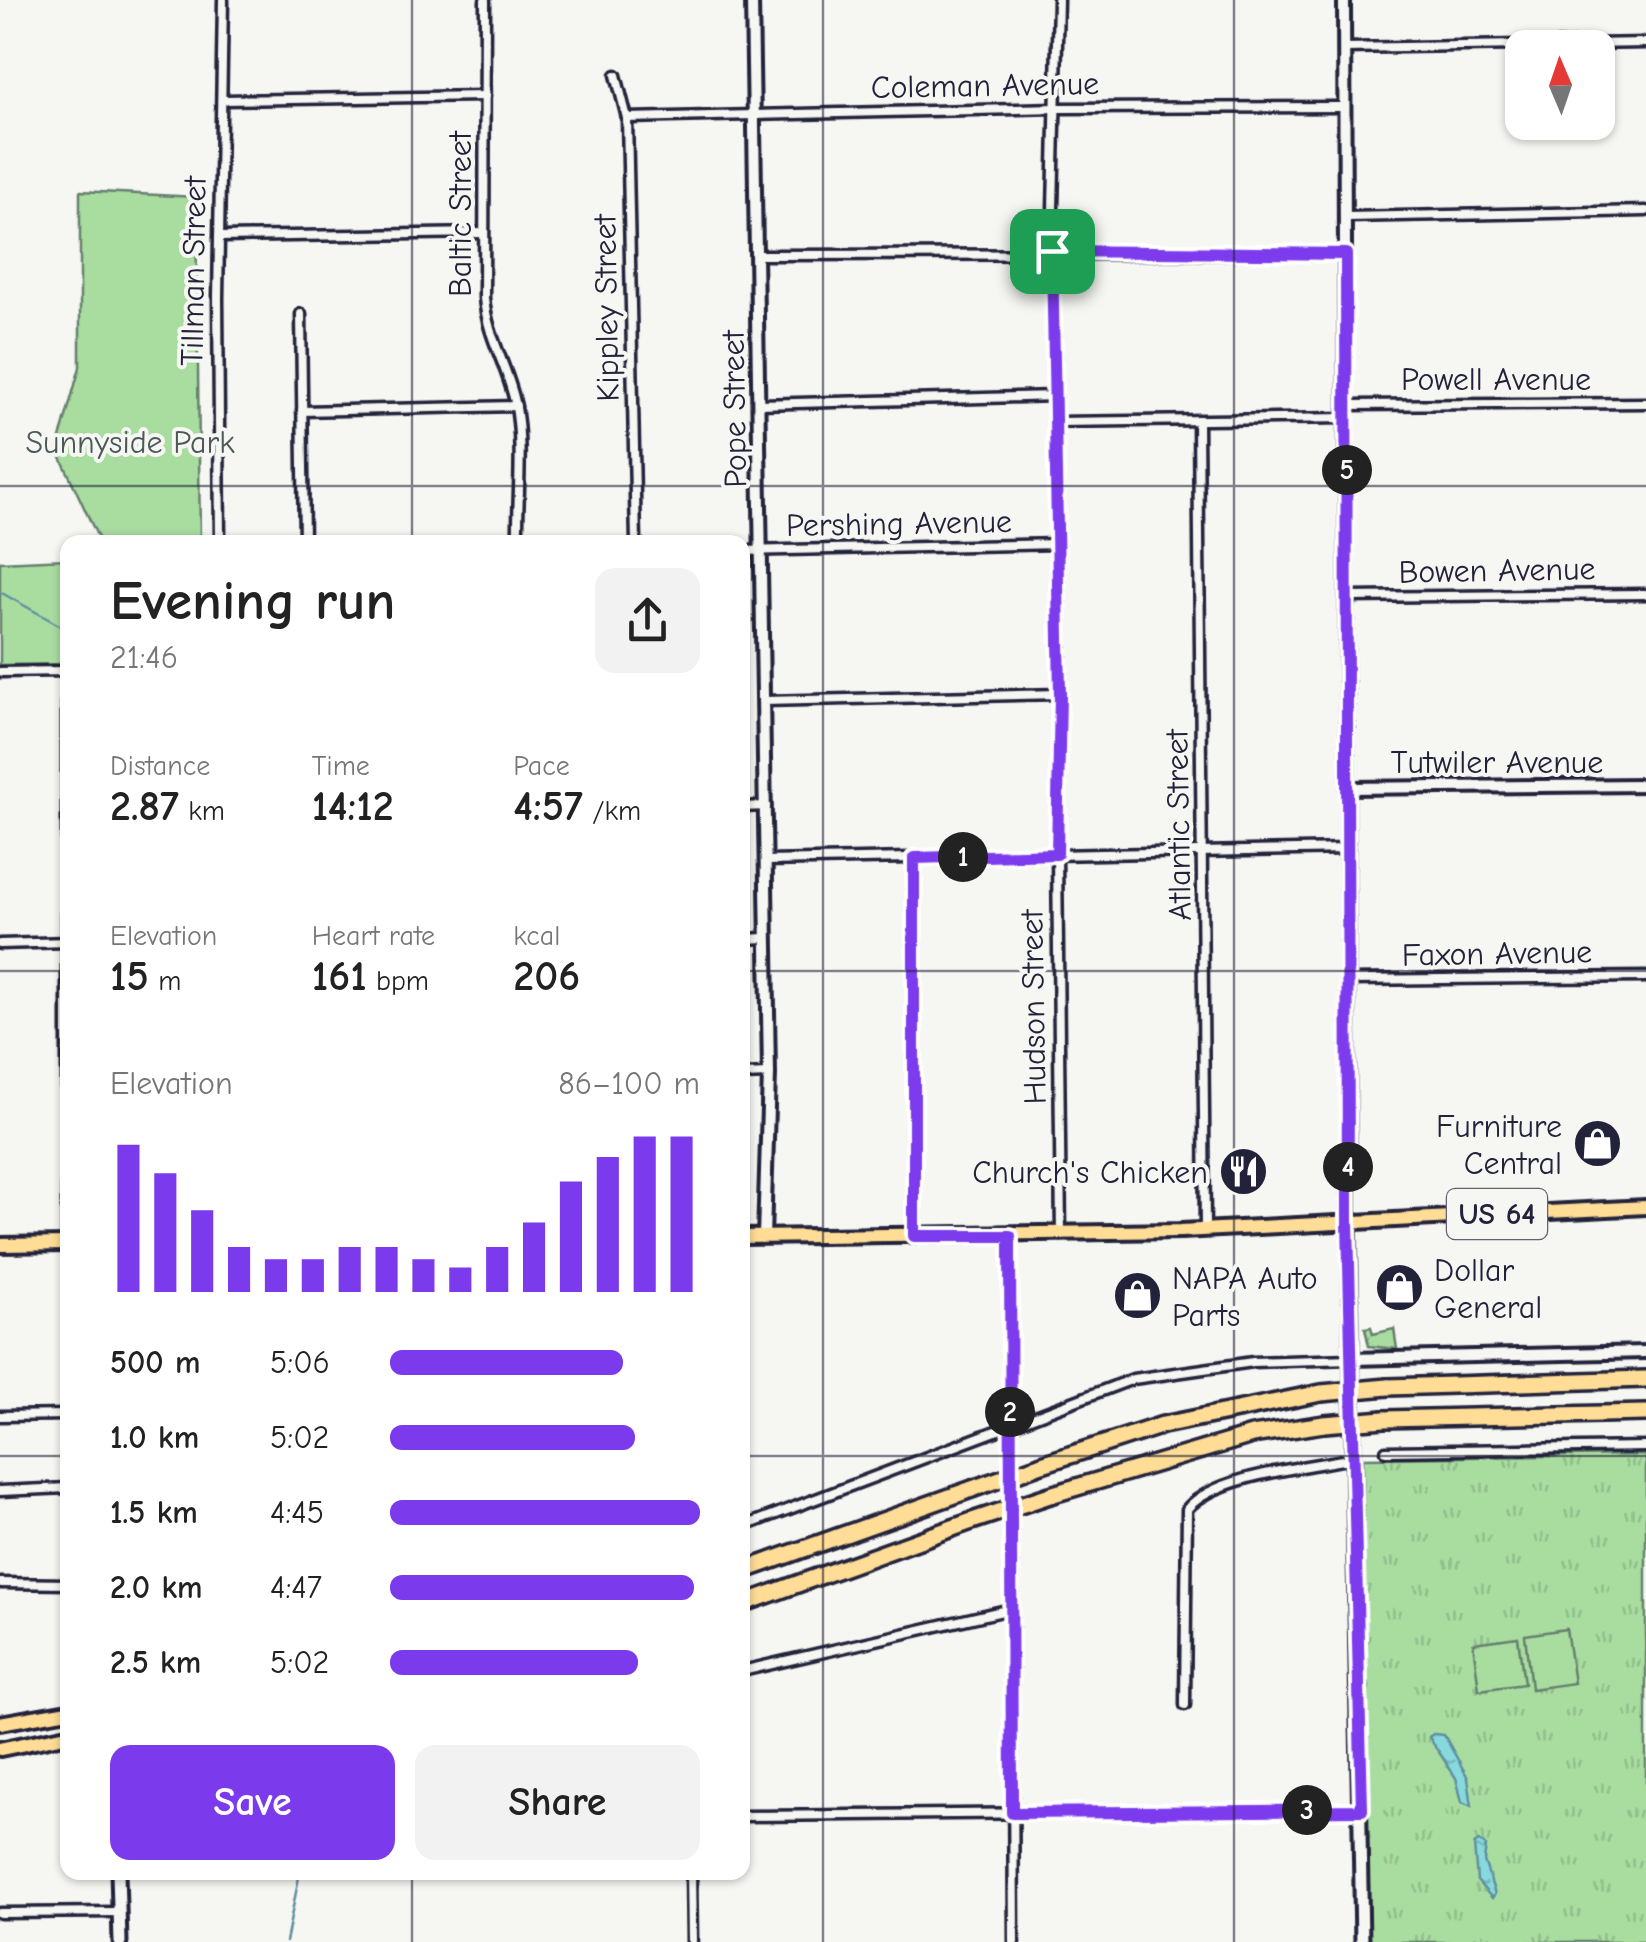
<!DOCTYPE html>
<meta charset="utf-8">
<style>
body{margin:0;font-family:"Comic Neue",sans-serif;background:#f2f2f2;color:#222;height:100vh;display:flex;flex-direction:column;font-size:38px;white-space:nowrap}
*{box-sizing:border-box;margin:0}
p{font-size:32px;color:#767676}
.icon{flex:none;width:55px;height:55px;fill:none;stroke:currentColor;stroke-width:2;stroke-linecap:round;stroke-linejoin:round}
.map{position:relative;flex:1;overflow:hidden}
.drawer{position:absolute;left:60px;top:535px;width:690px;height:1345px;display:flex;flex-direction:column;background:#fff;border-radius:20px;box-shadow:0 2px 8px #0004}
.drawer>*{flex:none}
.needle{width:65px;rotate:358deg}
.buttons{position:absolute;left:1505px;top:30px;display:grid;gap:20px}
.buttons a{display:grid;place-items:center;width:110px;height:110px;border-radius:20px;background:#fff;box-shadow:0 2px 8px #0004;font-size:50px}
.pin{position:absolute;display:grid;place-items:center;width:85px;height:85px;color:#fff;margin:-42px;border-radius:20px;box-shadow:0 5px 15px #0006}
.km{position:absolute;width:50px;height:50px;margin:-25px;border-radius:50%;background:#222;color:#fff;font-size:28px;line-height:50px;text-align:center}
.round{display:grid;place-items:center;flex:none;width:105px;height:105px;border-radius:20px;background:#f2f2f2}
.head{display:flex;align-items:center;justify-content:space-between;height:170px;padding:0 50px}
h1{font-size:55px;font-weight:600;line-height:75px}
.stats{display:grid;grid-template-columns:repeat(3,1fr);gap:15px;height:170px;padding:10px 50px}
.stats div{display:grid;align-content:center}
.stats b{font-size:42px;font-weight:600}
.stats small{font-size:28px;font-weight:400}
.stats p{font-size:28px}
.chart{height:280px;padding:20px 50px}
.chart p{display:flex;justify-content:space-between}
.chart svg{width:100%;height:180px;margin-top:10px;stroke:#7c3aed;stroke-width:6}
.primary-button{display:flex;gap:20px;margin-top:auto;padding:20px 50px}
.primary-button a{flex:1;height:115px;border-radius:20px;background:#7c3aed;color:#fff;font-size:40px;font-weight:600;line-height:115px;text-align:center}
.primary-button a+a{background:#f2f2f2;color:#222}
ul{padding:0 50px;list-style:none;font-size:32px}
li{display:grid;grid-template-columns:160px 120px 1fr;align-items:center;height:75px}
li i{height:25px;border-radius:12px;background:#7c3aed}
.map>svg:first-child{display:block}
.grass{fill:url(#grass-tufts);stroke:#66806e;stroke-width:2.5}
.park{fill:#a9dda0;stroke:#66806e;stroke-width:2.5}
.water{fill:url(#water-ripples);stroke:#5f909d;stroke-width:2.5}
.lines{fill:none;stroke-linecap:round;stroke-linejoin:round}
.stream{stroke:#5f909d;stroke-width:2.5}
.minor-casing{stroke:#22223b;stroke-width:15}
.tertiary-casing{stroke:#22223b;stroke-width:18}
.secondary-casing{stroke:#22223b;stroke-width:19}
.primary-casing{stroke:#22223b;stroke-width:20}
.motorway-casing{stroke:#22223b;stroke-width:22}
.minor{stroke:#f6f6f2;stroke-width:8}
.tertiary{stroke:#f6f6f2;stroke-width:10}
.secondary{stroke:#f6f6f2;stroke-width:11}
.primary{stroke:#ffdd96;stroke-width:12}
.motorway{stroke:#ffdd96;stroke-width:15}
.motorway-bridge-casing{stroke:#22223b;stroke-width:22;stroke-linecap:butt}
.motorway-bridge{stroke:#ffdd96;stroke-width:15}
.route-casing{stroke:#fff;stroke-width:20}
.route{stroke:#7c3aed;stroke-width:12}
.grid{fill:none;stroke:#22223b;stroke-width:2.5;stroke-opacity:0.55}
.labels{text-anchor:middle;stroke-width:8;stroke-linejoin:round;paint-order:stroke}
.shield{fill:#f6f6f2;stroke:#626272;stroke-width:2.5}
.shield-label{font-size:30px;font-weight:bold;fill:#22223b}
.street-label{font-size:32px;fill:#22223b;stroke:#f6f6f2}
.park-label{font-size:32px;fill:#4a5a59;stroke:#f6f6f2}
.poi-label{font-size:32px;fill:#22223b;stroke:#f6f6f2;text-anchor:end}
</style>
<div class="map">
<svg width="1646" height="1942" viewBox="0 0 1646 1942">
<defs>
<pattern id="grass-tufts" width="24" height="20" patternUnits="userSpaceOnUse" patternTransform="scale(2.5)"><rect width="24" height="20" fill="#a9dda0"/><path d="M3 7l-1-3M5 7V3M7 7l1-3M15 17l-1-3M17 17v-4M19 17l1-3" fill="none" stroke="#91bd8b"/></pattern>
<pattern id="water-ripples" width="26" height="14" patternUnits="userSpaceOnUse" patternTransform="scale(2.5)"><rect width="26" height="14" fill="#87d9de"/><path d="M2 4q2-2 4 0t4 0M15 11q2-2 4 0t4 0" fill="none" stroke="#74babf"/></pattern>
</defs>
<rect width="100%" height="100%" fill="#f6f6f2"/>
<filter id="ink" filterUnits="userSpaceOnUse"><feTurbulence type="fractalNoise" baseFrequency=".01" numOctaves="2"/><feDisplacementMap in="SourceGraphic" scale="20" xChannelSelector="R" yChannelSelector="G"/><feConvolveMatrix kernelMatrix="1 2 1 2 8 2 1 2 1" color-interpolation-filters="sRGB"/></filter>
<g filter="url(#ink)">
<g class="grass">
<polygon points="1371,1327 1373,1334 1394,1329 1397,1349 1369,1346 1365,1328"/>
<polygon points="1646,1455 1646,1942 1367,1942 1363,1458"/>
</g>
<g class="park">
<polygon points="80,191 196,197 200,542 100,542 57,449 80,367"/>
<polygon points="67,559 67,664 0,665 0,562"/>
<polygon points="1566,1629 1574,1683 1531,1689 1525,1635"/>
<polygon points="1518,1637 1524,1684 1479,1690 1473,1643"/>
</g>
<g class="water">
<polygon points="1433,1734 1444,1735 1468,1778 1472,1806 1462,1802 1456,1778 1429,1737"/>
<polygon points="1479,1842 1486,1846 1484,1861 1495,1894 1492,1898 1477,1881 1474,1845"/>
</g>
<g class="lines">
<g class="stream">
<polyline points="0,592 68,630"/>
<polyline points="286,1942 300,1872"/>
</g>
<defs>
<g id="minor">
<path d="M485,0L484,298C487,336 507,365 515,402C524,446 517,498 518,542"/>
<polyline points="1058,0 1052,251 1061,694 1057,854 1061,1235"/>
<polyline points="1344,48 1646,43"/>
<polyline points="616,75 627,118 636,542"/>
<polyline points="224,100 485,96"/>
<polyline points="627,118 1058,108 1345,107"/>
<polyline points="1346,217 1646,211"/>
<polyline points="220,237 483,233"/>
<polyline points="756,255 1346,254"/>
<polyline points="301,314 304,542"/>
<polyline points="759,404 1056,396"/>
<polyline points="1347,405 1646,403"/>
<polyline points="302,411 516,406"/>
<polyline points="1198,420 1205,1229"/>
<polyline points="1056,422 1347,418"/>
<polyline points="220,542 218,298 223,0"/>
<polyline points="742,551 1058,544"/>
<polyline points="1348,597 1646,594"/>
<polyline points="0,672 67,671 67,1244"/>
<polyline points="764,701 1061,694"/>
<polyline points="742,807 766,806"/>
<polyline points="914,858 914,1236"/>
<polyline points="766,861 1348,849"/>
<polyline points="742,939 767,938"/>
<polyline points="0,944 68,942"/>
<polyline points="1349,980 1646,977"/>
<polyline points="742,1075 769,1074"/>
<polyline points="1010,1236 1014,1942"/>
<polyline points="0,1416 68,1415"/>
<polyline points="1386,1451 1646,1447"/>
<polyline points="0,1491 68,1488"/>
<polyline points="742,1527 1133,1379 1253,1362 1352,1359"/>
<polyline points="0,1583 68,1584"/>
<polyline points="742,1671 1011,1609"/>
<path d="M1185,1705L1187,1509C1215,1475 1309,1467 1353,1458"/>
<polyline points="742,1816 1362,1810"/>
<polyline points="691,1872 692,1942"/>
<polyline points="0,1913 120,1912"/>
</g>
<g id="tertiary">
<polyline points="752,0 769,1074 764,1237"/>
<polyline points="1344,0 1349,1223"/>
<polyline points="1348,788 1646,785"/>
<polyline points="1352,1359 1646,1352"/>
</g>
<g id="secondary">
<polyline points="1349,1223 1362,1942"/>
<polyline points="118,1872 120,1942"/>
</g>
<g id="primary">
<polyline points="742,1237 1181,1231 1646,1207"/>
<polyline points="0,1245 68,1244"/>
<polyline points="0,1723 68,1711"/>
<polyline points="0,1749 68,1735"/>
</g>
<g id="motorway">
<polyline points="1388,1387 1646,1379"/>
<polyline points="1384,1419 1646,1413"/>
<polyline points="1042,1464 1163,1425 1321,1393"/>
<polyline points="1050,1495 1252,1435 1324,1424"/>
<polyline points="742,1571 972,1489"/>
<polyline points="742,1604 972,1521"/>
</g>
</defs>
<use href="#minor" class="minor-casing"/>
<use href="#tertiary" class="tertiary-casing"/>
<use href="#secondary" class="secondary-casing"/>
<use href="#primary" class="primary-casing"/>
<use href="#motorway" class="motorway-casing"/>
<use href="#minor" class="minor"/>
<use href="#tertiary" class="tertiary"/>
<use href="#secondary" class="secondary"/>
<use href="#primary" class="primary"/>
<use href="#motorway" class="motorway"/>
<defs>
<g id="motorway-bridge">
<polyline points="1321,1393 1388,1387"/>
<polyline points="1324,1424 1384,1419"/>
<polyline points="972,1489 1042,1464"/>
<polyline points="972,1521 1050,1495"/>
</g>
</defs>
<use href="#motorway-bridge" class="motorway-bridge-casing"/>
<use href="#motorway-bridge" class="motorway-bridge"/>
</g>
</g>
<g class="lines" filter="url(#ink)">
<defs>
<polygon id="route" points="1052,251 1346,254 1348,1222 1362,1810 1012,1813 1010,1236 914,1236 914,858 1057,854 1060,694"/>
</defs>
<use href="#route" class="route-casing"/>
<use href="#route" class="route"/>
</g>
<path class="grid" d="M412,0V542M823,0V1942M1234,0V1942M0,486H1646M0,971H68M742,971H1646M0,1456H68M742,1456H1646M412,1872V1942"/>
<defs>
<symbol id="shop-disc" viewBox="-11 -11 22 22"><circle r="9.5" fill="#22223b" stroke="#f6f6f2"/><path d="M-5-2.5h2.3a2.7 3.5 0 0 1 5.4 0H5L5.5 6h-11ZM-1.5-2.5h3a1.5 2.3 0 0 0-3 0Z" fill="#fff"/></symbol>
<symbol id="restaurant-disc" viewBox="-11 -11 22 22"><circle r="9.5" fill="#22223b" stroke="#f6f6f2"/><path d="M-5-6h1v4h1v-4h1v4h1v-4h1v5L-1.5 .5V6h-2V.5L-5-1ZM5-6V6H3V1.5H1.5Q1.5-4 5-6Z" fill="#fff"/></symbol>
</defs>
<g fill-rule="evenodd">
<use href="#shop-disc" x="1570" y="1116" width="55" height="55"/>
<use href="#restaurant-disc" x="1216" y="1144" width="55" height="55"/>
<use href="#shop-disc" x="1372" y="1260" width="55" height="55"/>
<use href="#shop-disc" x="1110" y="1268" width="55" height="55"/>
</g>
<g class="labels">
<rect class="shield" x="1447" y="1189" width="100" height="50" rx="8"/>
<g class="shield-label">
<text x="1497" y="1224">US 64</text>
</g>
<g class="street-label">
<text transform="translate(985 85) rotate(-1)" y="11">Coleman Avenue</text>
<text transform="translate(460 214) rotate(-90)" y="11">Baltic Street</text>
<text transform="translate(193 271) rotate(-89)" y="11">Tillman Street</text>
<text transform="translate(606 308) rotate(-91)" y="11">Kippley Street</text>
<text x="1496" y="390">Powell Avenue</text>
<text transform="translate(734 409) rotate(-91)" y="11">Pope Street</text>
<text transform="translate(899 523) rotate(-1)" y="11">Pershing Avenue</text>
<text transform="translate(1497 570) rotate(-1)" y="11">Bowen Avenue</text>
<text x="1497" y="773">Tutwiler Avenue</text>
<text transform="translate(1178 825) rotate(-91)" y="11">Atlantic Street</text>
<text transform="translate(1497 953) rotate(-1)" y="11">Faxon Avenue</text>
<text transform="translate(1033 1007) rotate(-91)" y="11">Hudson Street</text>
</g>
<g class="park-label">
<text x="130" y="453">Sunnyside Park</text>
</g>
<g class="poi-label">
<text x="1562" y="1137">Furniture<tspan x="1562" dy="37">Central</tspan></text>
<text x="1208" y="1183">Church's Chicken</text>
<text x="1434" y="1281" text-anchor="start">Dollar<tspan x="1434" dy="37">General</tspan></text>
<text x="1172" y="1289" text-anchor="start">NAPA Auto<tspan x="1172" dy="37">Parts</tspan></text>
</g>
</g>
</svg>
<div class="buttons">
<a><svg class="needle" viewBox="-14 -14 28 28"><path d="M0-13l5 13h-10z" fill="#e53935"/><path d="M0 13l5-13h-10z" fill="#767676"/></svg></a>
</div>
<div class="pin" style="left:1052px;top:251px;background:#1e9e55"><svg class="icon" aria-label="arrive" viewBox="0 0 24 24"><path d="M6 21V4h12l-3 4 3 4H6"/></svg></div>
<b class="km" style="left:963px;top:857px">1</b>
<b class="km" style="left:1010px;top:1412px">2</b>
<b class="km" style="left:1307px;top:1810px">3</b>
<b class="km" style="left:1348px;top:1167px">4</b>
<b class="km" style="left:1347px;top:470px">5</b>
<section class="drawer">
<div class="head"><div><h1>Evening run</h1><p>21:46</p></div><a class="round"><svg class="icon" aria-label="share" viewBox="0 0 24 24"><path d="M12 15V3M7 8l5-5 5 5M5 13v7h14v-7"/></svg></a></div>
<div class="stats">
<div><p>Distance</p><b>2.87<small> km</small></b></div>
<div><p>Time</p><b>14:12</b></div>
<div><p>Pace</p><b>4:57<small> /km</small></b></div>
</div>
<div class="stats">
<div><p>Elevation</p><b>15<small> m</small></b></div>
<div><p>Heart rate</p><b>161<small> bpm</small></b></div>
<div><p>kcal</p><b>206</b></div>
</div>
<div class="chart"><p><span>Elevation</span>86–100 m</p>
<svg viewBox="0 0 160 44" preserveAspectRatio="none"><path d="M5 44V8M15 44V15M25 44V24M35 44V33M45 44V36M55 44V36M65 44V33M75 44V33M85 44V36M95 44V38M105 44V33M115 44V27M125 44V17M135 44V11M145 44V6M155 44V6"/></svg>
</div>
<ul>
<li><b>500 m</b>5:06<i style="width:75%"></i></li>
<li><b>1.0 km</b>5:02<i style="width:79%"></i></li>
<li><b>1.5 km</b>4:45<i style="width:100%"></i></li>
<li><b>2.0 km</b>4:47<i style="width:98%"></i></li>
<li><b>2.5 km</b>5:02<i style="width:80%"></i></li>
</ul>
<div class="primary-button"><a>Save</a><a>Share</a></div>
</section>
</div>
